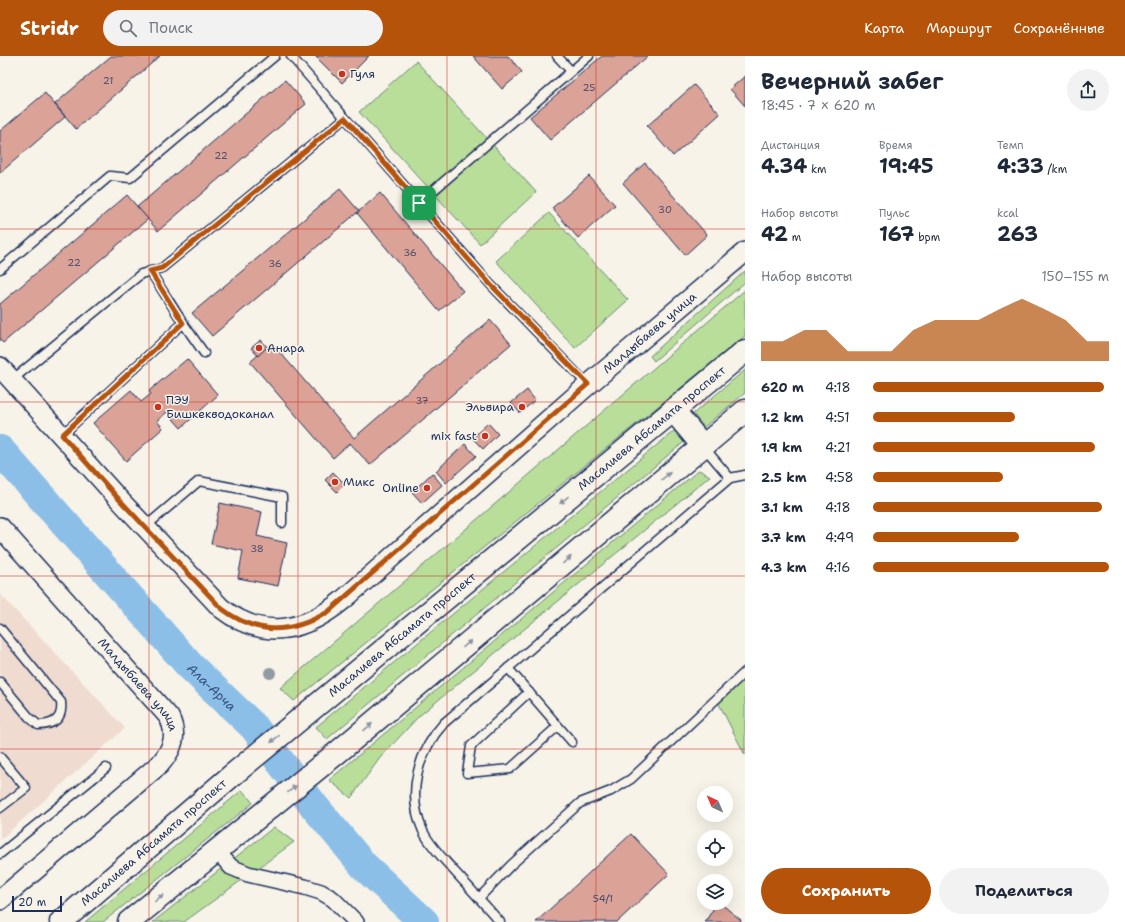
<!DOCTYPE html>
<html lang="ru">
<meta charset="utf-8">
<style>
body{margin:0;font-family:"Shantell Sans",sans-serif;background:#f2f2f3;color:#1f2937;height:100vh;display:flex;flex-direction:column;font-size:15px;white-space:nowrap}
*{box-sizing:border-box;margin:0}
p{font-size:13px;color:#747a83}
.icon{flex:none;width:22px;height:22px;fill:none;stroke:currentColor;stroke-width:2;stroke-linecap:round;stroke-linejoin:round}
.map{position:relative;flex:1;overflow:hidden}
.sheet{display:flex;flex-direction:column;background:#fff;width:380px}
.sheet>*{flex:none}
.needle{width:26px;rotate:316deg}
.buttons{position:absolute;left:697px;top:730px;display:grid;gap:8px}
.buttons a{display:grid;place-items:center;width:36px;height:36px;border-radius:50%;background:#fff;box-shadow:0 4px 16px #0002;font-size:20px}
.scale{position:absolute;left:12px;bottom:10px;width:50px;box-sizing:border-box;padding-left:4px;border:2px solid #1b2f5e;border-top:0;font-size:11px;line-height:14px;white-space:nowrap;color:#1b2f5e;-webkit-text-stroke:3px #f7f3e8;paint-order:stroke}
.pin{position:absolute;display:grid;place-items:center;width:34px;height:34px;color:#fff;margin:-17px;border-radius:8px;box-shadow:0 2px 6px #0006}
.round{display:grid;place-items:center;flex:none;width:42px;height:42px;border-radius:21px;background:#f2f2f3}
.summary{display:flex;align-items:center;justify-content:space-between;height:68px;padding:0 16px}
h1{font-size:22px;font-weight:700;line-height:30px}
.metrics{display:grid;grid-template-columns:repeat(3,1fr);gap:6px;height:68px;padding:4px 16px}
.metrics div{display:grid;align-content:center}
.metrics b{font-size:20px;font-weight:700}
.metrics small{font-size:11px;font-weight:400}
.metrics p{font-size:11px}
.chart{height:112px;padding:8px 16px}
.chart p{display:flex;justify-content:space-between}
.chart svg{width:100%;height:72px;margin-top:4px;fill:#b45309;opacity:.7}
.primary-button{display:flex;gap:8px;margin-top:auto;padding:8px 16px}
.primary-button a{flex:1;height:46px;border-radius:24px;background:#b45309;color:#fff;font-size:16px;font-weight:700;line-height:46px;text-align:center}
.primary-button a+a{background:#f2f2f3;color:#1f2937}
ul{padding:0 16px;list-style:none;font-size:13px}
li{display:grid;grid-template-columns:64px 48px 1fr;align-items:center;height:30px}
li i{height:10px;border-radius:5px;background:#b45309}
header{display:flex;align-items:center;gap:24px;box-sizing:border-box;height:56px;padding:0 20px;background:#b45309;color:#fff}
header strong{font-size:19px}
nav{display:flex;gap:22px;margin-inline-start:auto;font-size:14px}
.search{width:280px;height:36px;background:#f2f2f3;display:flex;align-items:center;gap:10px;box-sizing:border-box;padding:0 14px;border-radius:22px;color:#747a83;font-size:15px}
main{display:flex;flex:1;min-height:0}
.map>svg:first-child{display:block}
.built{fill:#efdbd0}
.green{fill:#b9de99;stroke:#6a867c}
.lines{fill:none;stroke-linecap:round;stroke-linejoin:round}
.river{stroke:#8cbfe8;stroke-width:30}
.building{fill:#dba297;stroke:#1b2f5e}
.service-casing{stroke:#1b2f5e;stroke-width:11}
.minor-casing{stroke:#1b2f5e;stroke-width:18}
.tertiary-casing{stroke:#1b2f5e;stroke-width:22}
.primary-casing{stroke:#1b2f5e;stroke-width:25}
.service{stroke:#f7f3e8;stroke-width:8}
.minor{stroke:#f7f3e8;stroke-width:15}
.tertiary{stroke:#f7f3e8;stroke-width:19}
.primary{stroke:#f7f3e8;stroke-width:22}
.tree{fill:#909aa3}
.oneway{fill:#8991a3}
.route-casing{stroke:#fff;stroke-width:8}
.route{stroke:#b45309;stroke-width:5}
.grid{fill:none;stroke:#c8321e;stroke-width:1;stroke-opacity:0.55}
.poi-dot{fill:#c8321e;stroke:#f7f3e8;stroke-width:1.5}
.labels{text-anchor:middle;stroke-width:3;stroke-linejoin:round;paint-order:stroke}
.number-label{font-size:10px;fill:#4b4c6c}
.poi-label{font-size:12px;fill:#1b2f5e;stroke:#f7f3e8;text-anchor:start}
.street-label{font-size:12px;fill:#1b2f5e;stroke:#f7f3e8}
.water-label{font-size:13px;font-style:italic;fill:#375380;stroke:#f7f3e8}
</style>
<header>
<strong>Stridr</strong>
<div class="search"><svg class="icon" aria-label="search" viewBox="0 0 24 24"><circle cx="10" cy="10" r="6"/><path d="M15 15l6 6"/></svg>Поиск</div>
<nav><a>Карта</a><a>Маршрут</a><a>Сохранённые</a></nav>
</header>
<main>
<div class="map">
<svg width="745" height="866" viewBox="0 0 745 866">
<rect width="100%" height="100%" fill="#f7f3e8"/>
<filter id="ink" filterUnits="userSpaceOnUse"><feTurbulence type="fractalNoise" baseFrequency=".025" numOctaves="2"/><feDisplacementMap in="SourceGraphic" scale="8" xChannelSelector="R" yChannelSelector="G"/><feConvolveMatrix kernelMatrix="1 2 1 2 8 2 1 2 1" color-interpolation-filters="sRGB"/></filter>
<g filter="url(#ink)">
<polygon class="built" points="0,538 125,672 0,784"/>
<g class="green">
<polygon points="416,5 536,136 480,188 359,56"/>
<polygon points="549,157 628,244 575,292 496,205"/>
<polygon points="745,215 745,226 654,305 650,300"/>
<polygon points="745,234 745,280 294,645 280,632"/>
<polygon points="745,314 745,337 704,371 693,358"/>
<polygon points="674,375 684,386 327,683 316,671"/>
<polygon points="699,414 710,420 419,660 380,702 351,742 329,724"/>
<polygon points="745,615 745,699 715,640"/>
<polygon points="242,734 253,747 103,866 85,866"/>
<polygon points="274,771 294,786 184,866 153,866"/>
</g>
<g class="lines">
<path class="river" id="s1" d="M0,394L190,610L254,671L314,750L364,810L424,866"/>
</g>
<g class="building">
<polygon points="111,0 160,0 76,73 55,48"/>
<polygon points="315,0 369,0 342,27"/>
<polygon points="473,0 508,0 522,16 502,33"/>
<polygon points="602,0 648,0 550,84 530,61"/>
<polygon points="745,20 745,50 730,33"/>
<polygon points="285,24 306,48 158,175 137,151"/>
<polygon points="694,29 720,58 673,100 647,70"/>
<polygon points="45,37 65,61 0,117 0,75"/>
<polygon points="645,107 707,179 685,199 623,127"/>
<polygon points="589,120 615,149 578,182 552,152"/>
<polygon points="340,133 359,155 212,280 192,257"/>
<polygon points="380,137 463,235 439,255 357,157"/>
<polygon points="127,139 148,163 3,287 0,284 0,248"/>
<polygon points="490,264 511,288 370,409 350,387 333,402 250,306 272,287 354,382"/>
<polygon points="261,284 267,291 258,300 251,292"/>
<polygon points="187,303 218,339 181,372 167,356 157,365 163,372 126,405 93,367 131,334 141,346 151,338 149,335"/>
<polygon points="527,334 535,344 520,357 511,347"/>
<polygon points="488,367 498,378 483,393 472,382"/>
<polygon points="465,388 476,400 446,427 436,415"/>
<polygon points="333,416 345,428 337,436 325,424"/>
<polygon points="432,417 442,429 422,447 412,436"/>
<polygon points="220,447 262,456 257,480 287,487 278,530 238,522 243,495 211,488"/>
<polygon points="631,778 669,818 617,866 536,866"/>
<polygon points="717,847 720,847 741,864 740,866 705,866"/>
</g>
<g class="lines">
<defs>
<g id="service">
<polyline points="291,0 490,228 588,329"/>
<polyline points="557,0 571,15"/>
<polyline points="419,147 589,0"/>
<polyline points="0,213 110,120 130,122 275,0"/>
<polyline points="150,215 183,267"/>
<polyline points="12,324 141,218 162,212 345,62"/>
<polyline points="62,379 183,267 204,297"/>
<polyline points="703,390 730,422 745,419"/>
<polyline points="145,471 199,425 282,441 282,467"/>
<path d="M0,572L61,646C63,663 54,669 38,669L29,661L0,626"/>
<polyline points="508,612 572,686"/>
<polyline points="529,636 471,690 467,717 510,713 558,670"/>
<polyline points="0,701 26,732 0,752"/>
<polyline points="0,798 106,712"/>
<polyline points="479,842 511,809 580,747 611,735 631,723 745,616"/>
<path d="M500,866C485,849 470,832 455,816C444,803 430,790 423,775C406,738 418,696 444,667L730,422"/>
</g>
<polyline id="minor" points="217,795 231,811 248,818 305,831 321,836 333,843 356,866"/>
<g id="tertiary">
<path id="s2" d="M0,311L116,440L221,552C263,585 304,576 343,544L588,329L745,196"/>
<path id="s3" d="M0,471L169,661C178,679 173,693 160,708L0,844"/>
</g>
<g id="primary">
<polyline points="673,354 703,390"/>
<path id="s4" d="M61,866L230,721L745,295"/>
<polyline points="129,866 338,696 745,355"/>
</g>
</defs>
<use href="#service" class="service-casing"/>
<use href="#minor" class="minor-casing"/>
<use href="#tertiary" class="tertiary-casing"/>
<use href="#primary" class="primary-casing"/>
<use href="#service" class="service"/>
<use href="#minor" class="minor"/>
<use href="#tertiary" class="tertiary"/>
<use href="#primary" class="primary"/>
</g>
<circle class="tree" cx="270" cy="617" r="6"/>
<defs><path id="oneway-solid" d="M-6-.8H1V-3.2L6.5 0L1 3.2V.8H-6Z"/></defs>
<g class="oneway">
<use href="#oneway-solid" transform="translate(666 420) rotate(-40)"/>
<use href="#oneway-solid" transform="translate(564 444) rotate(140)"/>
<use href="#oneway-solid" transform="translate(567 504) rotate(-40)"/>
<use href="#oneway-solid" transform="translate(467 588) rotate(-40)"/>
<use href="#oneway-solid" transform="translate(368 671) rotate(-40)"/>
<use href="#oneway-solid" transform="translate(275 683) rotate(140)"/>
<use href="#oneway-solid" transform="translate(292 733) rotate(-39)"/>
<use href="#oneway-solid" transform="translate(159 842) rotate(-39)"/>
</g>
</g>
<g class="lines" filter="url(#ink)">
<defs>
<path id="route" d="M345,62L490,228L588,328L328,556C290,578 257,580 221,552L116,440L62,379L183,267L150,215L162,212Z"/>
</defs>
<use href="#route" class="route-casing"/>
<use href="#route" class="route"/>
</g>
<path class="grid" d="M149,0V866M298,0V866M447,0V866M596,0V866M0,173H745M0,346H745M0,520H745M0,693H745"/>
<g class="poi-dot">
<circle cx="342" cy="18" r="4"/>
<circle cx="259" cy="292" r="4"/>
<circle cx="158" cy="351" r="4"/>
<circle cx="522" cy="351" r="4"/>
<circle cx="485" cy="380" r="4"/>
<circle cx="335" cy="426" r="4"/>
<circle cx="427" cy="432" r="4"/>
</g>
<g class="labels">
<g class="number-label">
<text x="108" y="28">21</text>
<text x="589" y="35">25</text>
<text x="221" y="103">22</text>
<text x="665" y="157">30</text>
<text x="410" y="200">36</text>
<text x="74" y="210">22</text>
<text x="275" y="211">36</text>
<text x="422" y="348">37</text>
<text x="257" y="496">38</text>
<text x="603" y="846">54/1</text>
</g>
<g class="poi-label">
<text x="350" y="22">Гуля</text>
<text x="267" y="296">Анара</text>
<text x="166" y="348">ПЭУ<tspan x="166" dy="14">Бишкекводоканал</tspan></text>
<text x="514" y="355" text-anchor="end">Эльвира</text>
<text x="477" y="384" text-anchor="end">mix fast</text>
<text x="343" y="430">Микс</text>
<text x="419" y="436" text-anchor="end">Online</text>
</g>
<g class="street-label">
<text dy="4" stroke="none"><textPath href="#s2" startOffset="868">Малдыбаева улица</textPath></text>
<text dy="4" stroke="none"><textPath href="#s4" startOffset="770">Масалиева Абсамата проспект</textPath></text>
<text dy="4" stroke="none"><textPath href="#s4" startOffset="446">Масалиева Абсамата проспект</textPath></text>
<text dy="4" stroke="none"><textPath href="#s3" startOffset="210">Малдыбаева улица</textPath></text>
<text dy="4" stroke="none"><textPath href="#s4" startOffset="122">Масалиева Абсамата проспект</textPath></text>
</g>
<g class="water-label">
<text dy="5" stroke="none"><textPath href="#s1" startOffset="318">Ала-Арча</textPath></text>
</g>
</g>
</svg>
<div class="buttons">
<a><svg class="needle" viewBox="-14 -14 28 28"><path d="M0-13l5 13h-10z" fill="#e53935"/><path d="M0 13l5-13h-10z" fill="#747a83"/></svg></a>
<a><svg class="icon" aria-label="locate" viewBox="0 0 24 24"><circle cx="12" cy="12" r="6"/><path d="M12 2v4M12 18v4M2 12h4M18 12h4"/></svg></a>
<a><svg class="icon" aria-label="layers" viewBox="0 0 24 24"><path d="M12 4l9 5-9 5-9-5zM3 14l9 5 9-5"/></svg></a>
</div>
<div class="scale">20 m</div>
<div class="pin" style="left:419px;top:147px;background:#1e9e55"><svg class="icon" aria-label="arrive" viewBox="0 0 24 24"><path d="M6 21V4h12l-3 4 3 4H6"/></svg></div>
</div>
<section class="sheet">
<div class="summary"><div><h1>Вечерний забег</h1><p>18:45 · 7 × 620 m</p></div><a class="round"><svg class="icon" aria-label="share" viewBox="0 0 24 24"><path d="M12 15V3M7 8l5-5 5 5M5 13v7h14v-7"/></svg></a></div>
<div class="metrics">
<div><p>Дистанция</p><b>4.34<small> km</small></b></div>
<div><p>Время</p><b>19:45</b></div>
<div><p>Темп</p><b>4:33<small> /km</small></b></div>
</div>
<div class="metrics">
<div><p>Набор высоты</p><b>42<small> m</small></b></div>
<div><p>Пульс</p><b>167<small> bpm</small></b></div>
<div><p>kcal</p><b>263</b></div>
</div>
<div class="chart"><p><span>Набор высоты</span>150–155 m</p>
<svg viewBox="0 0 160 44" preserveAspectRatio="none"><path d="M0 44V32L10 32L20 25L30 25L40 38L50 38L60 38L70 25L80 19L90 19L100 19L110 12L120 6L130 12L140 19L150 32L160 32V44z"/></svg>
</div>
<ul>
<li><b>620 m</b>4:18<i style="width:98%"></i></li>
<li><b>1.2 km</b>4:51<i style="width:60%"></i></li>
<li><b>1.9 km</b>4:21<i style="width:94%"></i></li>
<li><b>2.5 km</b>4:58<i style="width:55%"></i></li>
<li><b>3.1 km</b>4:18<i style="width:97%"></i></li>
<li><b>3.7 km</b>4:49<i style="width:62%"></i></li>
<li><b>4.3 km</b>4:16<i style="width:100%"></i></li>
</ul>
<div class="primary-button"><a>Сохранить</a><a>Поделиться</a></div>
</section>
</main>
